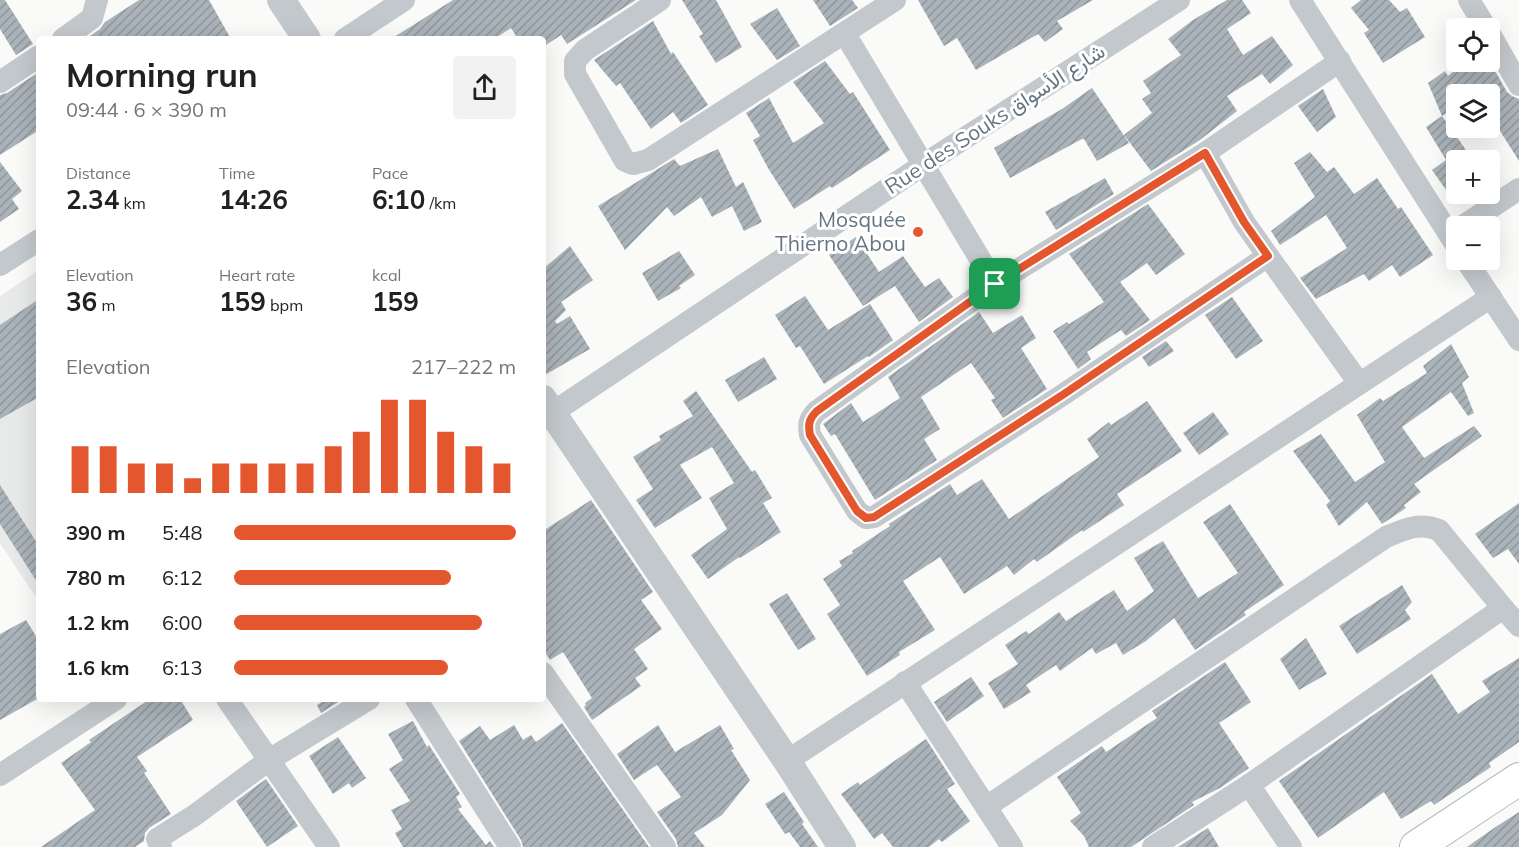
<!DOCTYPE html>
<meta charset="utf-8">
<style>
body{margin:0;font-family:Mulish,Vazirmatn,sans-serif;background:#f2f2f2;color:#202124;height:100vh;display:flex;flex-direction:column;font-size:22px;white-space:nowrap}
*{box-sizing:border-box;margin:0}
p{font-size:20px;color:#757577}
.icon{flex:none;width:33px;height:33px;fill:none;stroke:currentColor;stroke-width:2;stroke-linecap:round;stroke-linejoin:round}
.map{position:relative;flex:1;overflow:hidden}
.drawer{position:absolute;left:36px;top:36px;width:510px;height:666px;display:flex;flex-direction:column;background:#fff;border-radius:6px;box-shadow:0 6px 24px #0002}
.drawer>*{flex:none}
.fabs{position:absolute;left:1446px;top:18px;display:grid;gap:12px}
.fabs a{display:grid;place-items:center;width:54px;height:54px;border-radius:6px;background:#fff;box-shadow:0 6px 24px #0002;font-size:30px}
.pin{position:absolute;display:grid;place-items:center;width:51px;height:51px;color:#fff;margin:-26px;border-radius:12px;box-shadow:0 3px 9px #0006}
.round{display:grid;place-items:center;flex:none;width:63px;height:63px;border-radius:6px;background:#f2f2f2}
.summary{display:flex;align-items:center;justify-content:space-between;height:102px;padding:0 30px}
h1{font-size:33px;font-weight:700;line-height:45px}
.figures{display:grid;grid-template-columns:repeat(3,1fr);gap:9px;height:102px;padding:6px 30px}
.figures div{display:grid;align-content:center}
.figures b{font-size:26px;font-weight:700}
.figures small{font-size:16px;font-weight:400}
.figures p{font-size:16px}
.chart{height:168px;padding:12px 30px}
.chart p{display:flex;justify-content:space-between}
.chart svg{width:100%;height:108px;margin-top:6px;stroke:#e4572e;stroke-width:6}
ul{padding:0 30px;list-style:none;font-size:20px}
li{display:grid;grid-template-columns:96px 72px 1fr;align-items:center;height:45px}
li i{height:15px;border-radius:8px;background:#e4572e}
.map>svg:first-child{display:block}
.built{fill:#e8e9e9}
.building{fill:url(#building-hatch)}
.lines{fill:none;stroke-linecap:round;stroke-linejoin:round}
.secondary-casing{stroke:#b3babf;stroke-width:34}
.minor{stroke:#c3c8cc;stroke-width:22}
.tertiary{stroke:#c3c8cc;stroke-width:28}
.secondary{stroke:#fff;stroke-width:32}
.route-casing{stroke:#fff;stroke-width:12}
.route{stroke:#e4572e;stroke-width:8}
.poi-dot{fill:#e4572e;stroke:#fff;stroke-width:2}
.labels{text-anchor:middle;stroke-width:6;stroke-linejoin:round;paint-order:stroke}
.street-label{font-size:21px;fill:#657683;stroke:#fff}
.poi-label{font-size:21px;fill:#657683;stroke:#fff;text-anchor:end}
</style>
<div class="map">
<svg width="1519" height="847" viewBox="0 0 1519 847">
<defs>
<pattern id="building-hatch" width="6" height="6" patternUnits="userSpaceOnUse" patternTransform="scale(1.5)"><rect width="6" height="6" fill="#aab3b9"/><path d="M-1 1l2-2M0 6l6-6M5 7l2-2" fill="none" stroke="#8e969c"/></pattern>
</defs>
<rect width="100%" height="100%" fill="#fafaf8"/>
<polygon class="built" points="39,270 39,602 0,543 0,296"/>
<g class="building">
<polygon points="0,0 5,0 33,44 16,55 0,29"/>
<polygon points="139,0 209,0 231,39 86,39 100,29 105,22"/>
<polygon points="453,0 636,0 567,44 561,35 543,47 543,39 518,39 511,28 494,39 391,39"/>
<polygon points="682,0 716,0 742,47 716,63 699,36 703,34"/>
<polygon points="813,0 852,0 858,8 830,26"/>
<polygon points="918,0 1093,0 1057,21 1063,29 1045,42 1038,34 976,70 957,38 944,46"/>
<polygon points="1227,0 1242,0 1251,13 1227,29 1243,55 1272,36 1293,65 1270,84 1262,74 1227,96 1237,111 1200,140 1151,171 1124,135 1152,113 1142,99 1151,93 1143,81 1181,55 1168,39 1193,20"/>
<polygon points="1361,0 1389,0 1400,12 1407,8 1425,37 1383,63 1364,33 1369,30 1351,8"/>
<polygon points="777,8 800,46 777,60 750,24"/>
<polygon points="653,21 671,54 673,52 708,105 681,123 673,112 651,129 620,83 616,86 594,60"/>
<polygon points="825,61 850,94 853,92 890,150 832,188 830,186 794,209 768,168 753,140 760,136 746,113 769,98 793,143 824,123 793,82"/>
<polygon points="1464,62 1490,62 1507,92 1512,96 1519,99 1519,161 1490,115 1490,94 1456,94 1456,107 1442,116 1428,83 1445,71 1448,76"/>
<polygon points="39,72 39,130 0,155 0,95 7,93"/>
<polygon points="1092,88 1129,143 1097,161 1084,139 1082,139 1010,178 994,148 1062,109"/>
<polygon points="1323,89 1336,117 1317,132 1298,106"/>
<polygon points="1442,116 1473,160 1456,160 1456,204 1432,170 1446,160 1426,127"/>
<polygon points="718,149 736,187 743,182 762,222 744,231 732,206 712,217 701,197 674,216 667,207 625,250 598,206 674,159 680,166"/>
<polygon points="1310,152 1327,172 1334,167 1354,194 1377,178 1398,209 1401,207 1433,255 1400,277 1392,265 1369,281 1364,274 1316,299 1300,278 1347,248 1326,215 1280,245 1271,231 1315,197 1294,163"/>
<polygon points="0,162 22,191 12,199 19,209 0,222"/>
<polygon points="1105,178 1114,194 1056,230 1045,212"/>
<polygon points="1148,204 1185,254 1156,275 1147,263 1120,282 1150,320 1126,336 1121,330 1087,352 1091,359 1078,369 1053,331 1067,322 1069,324 1104,302 1069,254"/>
<polygon points="856,237 879,272 903,256 925,287 939,278 953,297 919,322 895,286 863,306 829,255"/>
<polygon points="570,246 593,280 561,302 566,310 555,321 557,324 570,316 590,349 543,376 543,269"/>
<polygon points="679,251 695,275 679,286 681,288 658,301 642,273"/>
<polygon points="805,296 828,330 870,304 893,340 869,357 868,356 824,384 800,346 796,348 775,315"/>
<polygon points="1232,297 1263,341 1236,359 1205,315"/>
<polygon points="39,299 39,397 0,419 0,325"/>
<polygon points="979,312 993,333 1022,315 1036,338 1021,348 1047,389 1003,418 991,400 995,398 971,363 921,397 940,429 924,439 937,460 875,500 835,434 831,436 823,424 851,403 863,422 900,398 888,377"/>
<polygon points="1166,341 1174,351 1149,367 1142,357"/>
<polygon points="1451,344 1469,377 1462,383 1474,413 1468,416 1451,392 1402,427 1424,458 1474,426 1482,436 1414,484 1421,492 1404,505 1406,508 1382,524 1367,502 1339,526 1326,505 1330,501 1293,451 1321,434 1355,482 1385,462 1357,415 1380,398 1383,401 1427,373 1423,366"/>
<polygon points="764,357 777,379 738,402 725,380"/>
<polygon points="696,391 752,472 755,470 772,498 763,503 781,532 740,558 739,557 708,579 691,555 727,529 709,498 734,483 712,447 680,465 702,498 655,528 636,500 653,489 633,457 661,440 659,436 693,416 683,401"/>
<polygon points="1147,401 1182,451 1117,494 1124,505 1083,532 1082,530 1037,562 1034,559 1014,575 1007,566 964,594 940,557 903,581 935,630 899,652 900,655 867,676 827,614 840,605 823,579 842,566 839,561 853,553 852,551 890,526 889,524 950,484 957,495 982,479 1009,519 1099,457 1087,439 1109,422 1111,425"/>
<polygon points="1213,412 1229,434 1199,455 1183,433"/>
<polygon points="0,485 39,546 39,585 0,524"/>
<polygon points="591,500 653,592 641,600 662,629 634,649 648,669 635,678 641,686 592,720 584,707 586,705 585,703 592,698 563,652 550,660 543,649 543,531"/>
<polygon points="1519,503 1519,564 1508,549 1493,558 1475,534"/>
<polygon points="1230,504 1284,585 1244,612 1246,615 1195,650 1174,618 1146,641 1123,655 1116,643 1096,654 1092,648 1060,671 1056,665 1026,685 1031,692 1004,709 988,683 1018,664 1005,645 1026,631 1029,634 1059,612 1066,621 1114,590 1127,611 1154,591 1134,558 1163,541 1198,598 1238,573 1203,522"/>
<polygon points="1402,585 1412,602 1405,610 1411,619 1357,654 1339,626"/>
<polygon points="787,593 816,639 798,650 769,604"/>
<polygon points="26,620 39,641 39,698 0,720 0,634"/>
<polygon points="1306,638 1327,674 1299,690 1280,659"/>
<polygon points="1519,658 1519,742 1489,763 1491,767 1434,805 1431,801 1401,819 1384,792 1318,838 1279,781 1432,674 1458,714 1490,692 1482,681"/>
<polygon points="1225,662 1251,702 1219,723 1249,768 1220,788 1192,802 1194,805 1131,847 1089,847 1084,836 1070,821 1081,813 1057,777 1102,746 1106,752 1157,718 1152,711"/>
<polygon points="971,677 984,696 947,722 934,702"/>
<polygon points="150,699 180,699 193,720 137,757 147,771 144,773 171,814 149,828 145,833 144,841 135,847 41,847 95,810 61,763 91,742 89,740"/>
<polygon points="327,699 343,699 321,713 317,705"/>
<polygon points="413,721 427,747 429,745 460,794 456,797 462,807 458,809 486,845 490,841 494,847 403,847 395,833 402,829 391,810 410,801 389,769 403,760 388,734"/>
<polygon points="562,723 649,847 523,847 521,840 459,741 480,726 490,740 514,725 523,740 531,735 536,742"/>
<polygon points="658,725 675,752 720,725 734,749 731,750 750,780 722,815 694,833 705,847 678,847 676,839 657,812 681,797 657,765 634,780 617,754"/>
<polygon points="338,737 366,778 352,788 349,783 333,794 309,756"/>
<polygon points="926,739 955,784 947,789 970,821 942,842 939,839 929,847 893,847 882,833 874,839 841,794 858,782 860,785"/>
<polygon points="266,779 298,826 267,847 236,801"/>
<polygon points="784,792 804,822 802,824 818,847 800,847 789,832 785,834 765,804"/>
<polygon points="1519,812 1519,847 1467,847 1494,828"/>
<polygon points="1208,828 1219,847 1178,847"/>
</g>
<g class="lines">
<defs>
<polyline id="secondary" points="1416,847 1519,779"/>
</defs>
<use href="#secondary" class="secondary-casing"/>
<g class="minor">
<polyline points="660,0 585,50 575,61 575,74 625,161 633,164 648,160 895,0"/>
<polyline points="1300,0 1456,245"/>
<polyline points="1469,0 1486,28"/>
<polyline points="845,34 995,284"/>
<polyline points="1490,34 1519,85"/>
<polyline points="63,39 92,18 97,0"/>
<polyline points="345,39 404,0"/>
<polyline points="0,82 39,56"/>
<path d="M1205,153L1244,222L1268,256L1064,394L874,517L866,518L857,511L810,435C808,424 809,419 817,411L995,284L1205,153L1340,61"/>
<polyline points="1463,226 1519,189"/>
<polyline points="1268,256 1359,383"/>
<polyline points="1466,260 1519,340"/>
<polyline points="0,265 39,240"/>
<polyline points="543,419 923,165 1179,0"/>
<polyline points="543,673 665,847"/>
<polyline points="905,682 1012,847"/>
<polyline points="227,699 329,847"/>
<polyline points="416,699 510,847"/>
<polyline points="787,761 1491,297"/>
<polyline points="0,775 116,699"/>
<polyline points="1249,785 1291,847"/>
<path d="M986,807L1386,537C1405,529 1419,522 1439,530L1503,608"/>
<polyline points="161,847 157,839 195,815 269,760 369,699"/>
<polyline points="1153,847 1249,785 1503,608 1519,626"/>
</g>
<g class="tertiary">
<polyline points="281,0 307,39"/>
<polyline points="543,399 787,761 842,847"/>
</g>
<use href="#secondary" class="secondary"/>
</g>
<g class="lines">
<defs>
<path id="route" d="M1205,153L1244,222L1268,256L1064,394L874,517L866,518L857,511L810,435C808,424 809,419 817,411L995,284Z"/>
</defs>
<use href="#route" class="route-casing"/>
<use href="#route" class="route"/>
</g>
<circle class="poi-dot" cx="918" cy="232" r="6"/>
<g class="labels">
<g class="street-label">
<text transform="translate(995 119) rotate(-33)" y="7">Rue des Souks شارع الأسواق</text>
</g>
<g class="poi-label">
<text x="906" y="227">Mosquée<tspan x="906" dy="24">Thierno Abou</tspan></text>
</g>
</g>
</svg>
<div class="fabs">
<a><svg class="icon" aria-label="locate" viewBox="0 0 24 24"><circle cx="12" cy="12" r="6"/><path d="M12 2v4M12 18v4M2 12h4M18 12h4"/></svg></a>
<a><svg class="icon" aria-label="layers" viewBox="0 0 24 24"><path d="M12 4l9 5-9 5-9-5zM3 14l9 5 9-5"/></svg></a>
<a>+</a>
<a>−</a>
</div>
<div class="pin" style="left:995px;top:284px;background:#1e9e55"><svg class="icon" aria-label="arrive" viewBox="0 0 24 24"><path d="M6 21V4h12l-3 4 3 4H6"/></svg></div>
<section class="drawer">
<div class="summary"><div><h1>Morning run</h1><p>09:44 · 6 × 390 m</p></div><a class="round"><svg class="icon" aria-label="share" viewBox="0 0 24 24"><path d="M12 15V3M7 8l5-5 5 5M5 13v7h14v-7"/></svg></a></div>
<div class="figures">
<div><p>Distance</p><b>2.34<small> km</small></b></div>
<div><p>Time</p><b>14:26</b></div>
<div><p>Pace</p><b>6:10<small> /km</small></b></div>
</div>
<div class="figures">
<div><p>Elevation</p><b>36<small> m</small></b></div>
<div><p>Heart rate</p><b>159<small> bpm</small></b></div>
<div><p>kcal</p><b>159</b></div>
</div>
<div class="chart"><p><span>Elevation</span>217–222 m</p>
<svg viewBox="0 0 160 44" preserveAspectRatio="none"><path d="M5 44V25M15 44V25M25 44V32M35 44V32M45 44V38M55 44V32M65 44V32M75 44V32M85 44V32M95 44V25M105 44V19M115 44V6M125 44V6M135 44V19M145 44V25M155 44V32"/></svg>
</div>
<ul>
<li><b>390 m</b>5:48<i style="width:100%"></i></li>
<li><b>780 m</b>6:12<i style="width:77%"></i></li>
<li><b>1.2 km</b>6:00<i style="width:88%"></i></li>
<li><b>1.6 km</b>6:13<i style="width:76%"></i></li>
</ul>
</section>
</div>
